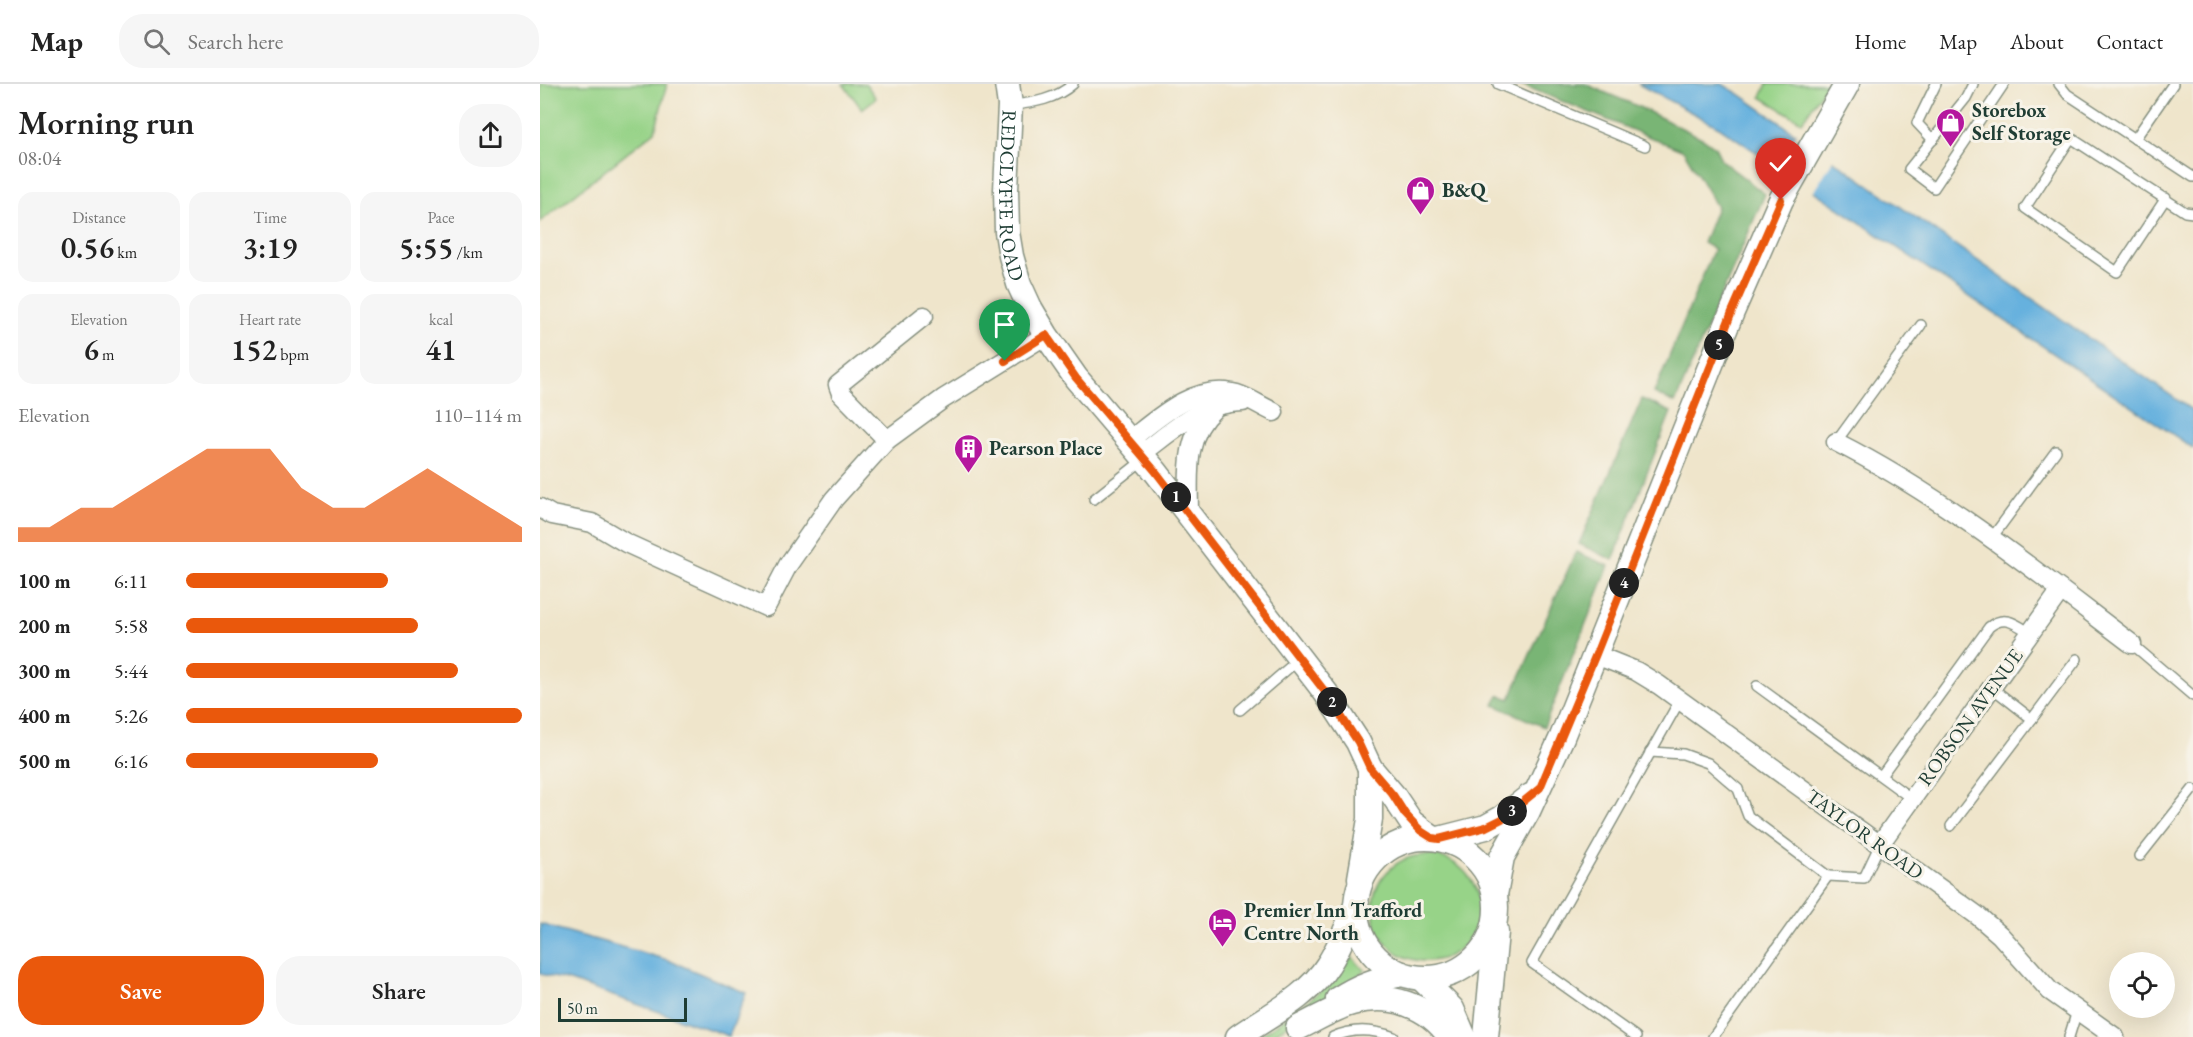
<!DOCTYPE html>
<meta charset="utf-8">
<style>
body{margin:0;font-family:"EB Garamond",serif;background:#f6f6f6;color:#222;height:100vh;display:flex;flex-direction:column;font-size:22px;white-space:nowrap}
*{box-sizing:border-box;margin:0}
p{font-size:20px;color:#767676}
.icon{flex:none;width:33px;height:33px;fill:none;stroke:currentColor;stroke-width:2;stroke-linecap:round;stroke-linejoin:round}
.map{position:relative;flex:1;overflow:hidden}
.sheet{display:flex;flex-direction:column;background:#fff;width:540px}
.sheet>*{flex:none}
.buttons{position:absolute;left:1569px;top:868px;display:grid;gap:12px}
.buttons a{display:grid;place-items:center;width:66px;height:66px;border-radius:50%;background:#fff;box-shadow:0 6px 24px #0002;font-size:30px}
.scale{position:absolute;left:18px;bottom:15px;width:129px;box-sizing:border-box;padding-left:6px;border:3px solid #1f3d34;border-top:0;font-size:16px;line-height:21px;white-space:nowrap;color:#1f3d34;-webkit-text-stroke:4px #f7f3e8;paint-order:stroke}
.pin{position:absolute;display:grid;place-items:center;width:51px;height:51px;color:#fff;margin:-62px -26px;border-radius:50% 50% 50% 0;rotate:-45deg;box-shadow:0 0 6px #0007}
.pin .icon{rotate:45deg}
.km{position:absolute;width:30px;height:30px;margin:-15px;border-radius:50%;background:#222;color:#fff;font-size:16px;line-height:30px;text-align:center}
.round{display:grid;place-items:center;flex:none;width:63px;height:63px;border-radius:24px;background:#f6f6f6}
.overview{display:flex;align-items:center;justify-content:space-between;height:102px;padding:0 18px}
h1{font-size:33px;font-weight:600;line-height:45px}
.stats{display:grid;grid-template-columns:repeat(3,1fr);gap:9px;height:102px;padding:6px 18px}
.stats div{display:grid;align-content:center;border-radius:15px;background:#f6f6f6;text-align:center}
.stats b{font-size:30px;font-weight:600}
.stats small{font-size:16px;font-weight:400}
.stats p{font-size:16px}
.chart{height:168px;padding:12px 18px}
.chart p{display:flex;justify-content:space-between}
.chart svg{width:100%;height:108px;margin-top:6px;fill:#ea580c;opacity:.7}
.button{display:flex;gap:12px;margin-top:auto;padding:12px 18px}
.button a{flex:1;height:69px;border-radius:24px;background:#ea580c;color:#fff;font-size:24px;font-weight:600;line-height:69px;text-align:center}
.button a+a{background:#f6f6f6;color:#222}
ul{padding:0 18px;list-style:none;font-size:20px}
li{display:grid;grid-template-columns:96px 72px 1fr;align-items:center;height:45px}
li i{height:15px;border-radius:8px;background:#ea580c}
header{display:flex;align-items:center;gap:36px;box-sizing:border-box;height:84px;padding:0 30px;background:#fff;border-bottom:2px solid #e0e0e0}
header strong{font-size:28px}
nav{display:flex;gap:33px;margin-inline-start:auto;font-size:21px}
.search{width:420px;height:54px;background:#f6f6f6;display:flex;align-items:center;gap:15px;box-sizing:border-box;padding:0 21px;border-radius:24px;color:#767676;font-size:22px}
main{display:flex;flex:1;min-height:0}
.map>svg:first-child{display:block}
.green{fill:#97d388;stroke:#5b885e;stroke-width:1.5}
.forest{fill:#79b574;stroke:#4c7954;stroke-width:1.5}
.water{fill:#66b1de;stroke:#427789;stroke-width:1.5}
.pier{fill:#efe5cb}
.lines{fill:none;stroke-linecap:round;stroke-linejoin:round}
.service-casing{stroke:#879180;stroke-width:12}
.minor-casing{stroke:#879180;stroke-width:21}
.secondary-casing{stroke:#879180;stroke-width:27}
.service{stroke:#fff;stroke-width:9}
.minor{stroke:#fff;stroke-width:18}
.secondary{stroke:#fff;stroke-width:24}
.route-casing{stroke:#fff;stroke-width:12}
.route{stroke:#ea580c;stroke-width:8}
.labels{text-anchor:middle;stroke-width:6;stroke-linejoin:round;paint-order:stroke}
.poi-label{font-size:20px;font-weight:bold;fill:#1f3d34;stroke:#f7f3e8;text-anchor:start}
.street-label{font-size:20px;fill:#1f3d34;stroke:#f7f3e8}
</style>
<header>
<strong>Map</strong>
<div class="search"><svg class="icon" aria-label="search" viewBox="0 0 24 24"><circle cx="10" cy="10" r="6"/><path d="M15 15l6 6"/></svg>Search here</div>
<nav><a>Home</a><a>Map</a><a>About</a><a>Contact</a></nav>
</header>
<main>
<section class="sheet">
<div class="overview"><div><h1>Morning run</h1><p>08:04</p></div><a class="round"><svg class="icon" aria-label="share" viewBox="0 0 24 24"><path d="M12 15V3M7 8l5-5 5 5M5 13v7h14v-7"/></svg></a></div>
<div class="stats">
<div><p>Distance</p><b>0.56<small> km</small></b></div>
<div><p>Time</p><b>3:19</b></div>
<div><p>Pace</p><b>5:55<small> /km</small></b></div>
</div>
<div class="stats">
<div><p>Elevation</p><b>6<small> m</small></b></div>
<div><p>Heart rate</p><b>152<small> bpm</small></b></div>
<div><p>kcal</p><b>41</b></div>
</div>
<div class="chart"><p><span>Elevation</span>110–114 m</p>
<svg viewBox="0 0 160 44" preserveAspectRatio="none"><path d="M0 44V38L10 38L20 30L30 30L40 22L50 14L60 6L70 6L80 6L90 22L100 30L110 30L120 22L130 14L140 22L150 30L160 38V44z"/></svg>
</div>
<ul>
<li><b>100 m</b>6:11<i style="width:60%"></i></li>
<li><b>200 m</b>5:58<i style="width:69%"></i></li>
<li><b>300 m</b>5:44<i style="width:81%"></i></li>
<li><b>400 m</b>5:26<i style="width:100%"></i></li>
<li><b>500 m</b>6:16<i style="width:57%"></i></li>
</ul>
<div class="button"><a>Save</a><a>Share</a></div>
</section>
<div class="map">
<svg width="1653" height="953" viewBox="0 0 1653 953">
<rect width="100%" height="100%" fill="#f7f3e8"/>
<filter id="ink" filterUnits="userSpaceOnUse"><feTurbulence type="fractalNoise" baseFrequency=".0167" numOctaves="2"/><feDisplacementMap in="SourceGraphic" scale="12" xChannelSelector="R" yChannelSelector="G"/><feConvolveMatrix kernelMatrix="1 2 1 2 8 2 1 2 1" color-interpolation-filters="sRGB"/></filter>
<filter id="wash" filterUnits="userSpaceOnUse"><feTurbulence type="fractalNoise" baseFrequency=".008" numOctaves="4" result="noise"/><feDisplacementMap in="SourceGraphic" scale="24" xChannelSelector="R" yChannelSelector="G"/><feGaussianBlur stdDeviation="1.35" result="paint"/><feColorMatrix in="noise" values="0 0 0 0 0 0 0 0 0 0 0 0 0 0 0 0 0 1.4 0 .05"/><feComposite in="paint" operator="in"/></filter>
<g filter="url(#wash)">
<rect width="100%" height="100%" fill="#efe5cb"/>
<g class="green">
<polygon points="0,0 127,0 115,47 0,138"/>
<polygon points="303,0 326,0 336,14 322,25"/>
<polygon points="1227,0 1287,0 1262,38 1221,13"/>
<circle cx="886" cy="824" r="53"/>
<path d="M812,873L825,887L730,953H718C753,929 786,907 812,873Z"/>
</g>
<g class="forest">
<polygon points="980,0 1045,0 1097,22 1164,55 1175,63 1182,77 1225,110 1135,319 1114,309 1174,165 1163,159 1177,123 1144,67"/>
<polygon points="1102,315 1131,328 1073,476 1039,460"/>
<polygon points="1036,468 1069,482 1004,643 954,621 959,611 970,615"/>
</g>
<g class="water">
<polygon points="1098,0 1182,0 1199,10 1653,327 1653,364 1179,43"/>
<polygon points="0,840 128,876 206,909 189,952 30,897 0,890"/>
</g>
<polygon class="pier" points="1258,47 1295,73 1272,110 1235,85"/>
</g>
<g filter="url(#ink)">
<g class="lines">
<defs>
<g id="service">
<polyline points="958,0 1105,62"/>
<polyline points="1433,0 1426,14 1369,85 1394,104 1464,0"/>
<polyline points="1519,0 1527,10 1653,93"/>
<path d="M472,21C494,19 516,15 533,0"/>
<polyline points="1595,55 1633,0"/>
<polyline points="1393,56 1377,39 1396,0"/>
<polyline points="1626,114 1577,188 1485,124 1531,54 1645,128 1653,129"/>
<polyline points="1296,358 1381,241"/>
<polyline points="554,415 603,376"/>
<polyline points="1451,455 1516,367"/>
<polyline points="1592,560 1653,612"/>
<polyline points="1217,602 1372,715"/>
<polyline points="700,626 758,576"/>
<polyline points="1492,635 1537,575"/>
<polyline points="1110,668 1143,670 1168,679 1198,705 1208,732 1288,792 1173,953"/>
<path d="M1341,692L1449,543C1465,530 1476,540 1490,549"/>
<polyline points="1411,742 1492,635 1451,603"/>
<polyline points="1600,772 1653,705"/>
<polyline points="1288,792 1324,794 1340,760"/>
<path d="M793,953C813,944 833,945 854,953"/>
<polyline points="1096,953 992,879 1140,616"/>
<polyline points="1529,953 1537,927"/>
</g>
<g id="minor">
<polyline points="347,356 301,309 298,301 384,232"/>
<path d="M590,356C618,334 653,301 692,309C706,311 720,322 734,328"/>
<path d="M1296,358C1403,412 1497,488 1592,560"/>
<path d="M601,370C633,347 661,318 703,318"/>
<polyline points="0,424 12,431 52,439 86,459 226,523 248,481 294,415 347,356 403,315 506,251"/>
<path d="M649,430C649,393 643,352 674,325"/>
<polyline points="1056,571 1096,587 1119,601 1438,832 1460,851 1510,907 1575,953"/>
<polyline points="1340,760 1521,506"/>
</g>
<g id="secondary">
<path id="s1" d="M467,0L470,21L466,106L467,148L471,172L479,200L490,224L506,251L536,294L616,388L786,609L818,658L830,684L853,711L871,738L892,754"/>
<circle cx="886" cy="824" r="70"/>
<polyline points="899,755 946,743 962,734 990,712"/>
<polyline points="820,794 830,735 830,684"/>
<polyline points="955,811 962,773 988,727 1022,653 1192,228 1241,116 1307,0"/>
<polyline points="882,895 912,925 924,953"/>
<path d="M798,915C819,901 838,895 862,890"/>
<path d="M758,944C775,936 794,924 812,919C850,908 888,921 910,953"/>
<path d="M698,953C728,932 768,913 788,881C800,863 807,842 816,822"/>
<polyline points="946,953 956,848"/>
</g>
</defs>
<use href="#service" class="service-casing"/>
<use href="#minor" class="minor-casing"/>
<use href="#secondary" class="secondary-casing"/>
<use href="#service" class="service"/>
<use href="#minor" class="minor"/>
<use href="#secondary" class="secondary"/>
</g>
</g>
<g class="lines" filter="url(#ink)">
<defs>
<polyline id="route" points="465,277 506,251 536,294 616,388 786,609 818,658 830,684 853,711 865,730 881,747 892,754 899,755 946,743 962,735 1000,704 1056,570 1192,228 1241,116"/>
</defs>
<use href="#route" class="route-casing"/>
<use href="#route" class="route"/>
</g>
<defs>
<symbol id="shop-pin" viewBox="-11 -11 22 30"><path d="M0 17L-7.5 6A9.5 9.5 0 1 1 7.5 6Z" fill="#b5179e" stroke="#f7f3e8"/><path d="M-5-2.5h2.3a2.7 3.5 0 0 1 5.4 0H5L5.5 6h-11ZM-1.5-2.5h3a1.5 2.3 0 0 0-3 0Z" fill="#fff"/></symbol>
<symbol id="building-pin" viewBox="-11 -11 22 30"><path d="M0 17L-7.5 6A9.5 9.5 0 1 1 7.5 6Z" fill="#b5179e" stroke="#f7f3e8"/><path d="M-4-6H4V6H1V3H-1V6H-4ZM-2.5-4.3h1.7v1.8h-1.7ZM.8-4.3h1.7v1.8H.8ZM-2.5-1h1.7V.8h-1.7ZM.8-1h1.7V.8H.8Z" fill="#fff"/></symbol>
<symbol id="hotel-pin" viewBox="-11 -11 22 30"><path d="M0 17L-7.5 6A9.5 9.5 0 1 1 7.5 6Z" fill="#b5179e" stroke="#f7f3e8"/><path d="M-6-4.5h1.5V1H6V5H4.5V3h-9V5H-6ZM-4 0a1.8 1.8 0 1 1 3.6 0ZM.5 0V-2.5h3Q6-2.5 6 0Z" fill="#fff"/></symbol>
</defs>
<g fill-rule="evenodd">
<use href="#shop-pin" x="1394" y="22" width="33" height="45"/>
<use href="#shop-pin" x="864" y="90" width="33" height="45"/>
<use href="#building-pin" x="412" y="348" width="33" height="45"/>
<use href="#hotel-pin" x="666" y="822" width="33" height="45"/>
</g>
<g class="labels">
<g class="poi-label">
<text x="1432" y="33">Storebox<tspan x="1432" dy="23">Self Storage</tspan></text>
<text x="902" y="113">B&amp;Q</text>
<text x="449" y="371">Pearson Place</text>
<text x="704" y="833">Premier Inn Trafford<tspan x="704" dy="23">Centre North</tspan></text>
</g>
<g class="street-label">
<text dy="7" stroke="none"><textPath href="#s1" startOffset="112">REDCLYFFE ROAD</textPath></text>
<text transform="translate(1430 633) rotate(-54)" y="7">ROBSON AVENUE</text>
<text transform="translate(1325 750) rotate(36)" y="7">TAYLOR ROAD</text>
</g>
</g>
</svg>
<div class="buttons">
<a><svg class="icon" aria-label="locate" viewBox="0 0 24 24"><circle cx="12" cy="12" r="6"/><path d="M12 2v4M12 18v4M2 12h4M18 12h4"/></svg></a>
</div>
<div class="scale">50 m</div>
<div class="pin" style="left:465px;top:277px;background:#1e9e55"><svg class="icon" aria-label="arrive" viewBox="0 0 24 24"><path d="M6 21V4h12l-3 4 3 4H6"/></svg></div>
<div class="pin" style="left:1241px;top:116px;background:#d93025"><svg class="icon" aria-label="check" viewBox="0 0 24 24"><path d="M5 12l5 5 9-10"/></svg></div>
<b class="km" style="left:636px;top:413px">1</b>
<b class="km" style="left:792px;top:618px">2</b>
<b class="km" style="left:972px;top:727px">3</b>
<b class="km" style="left:1084px;top:499px">4</b>
<b class="km" style="left:1179px;top:261px">5</b>
</div>
</main>
